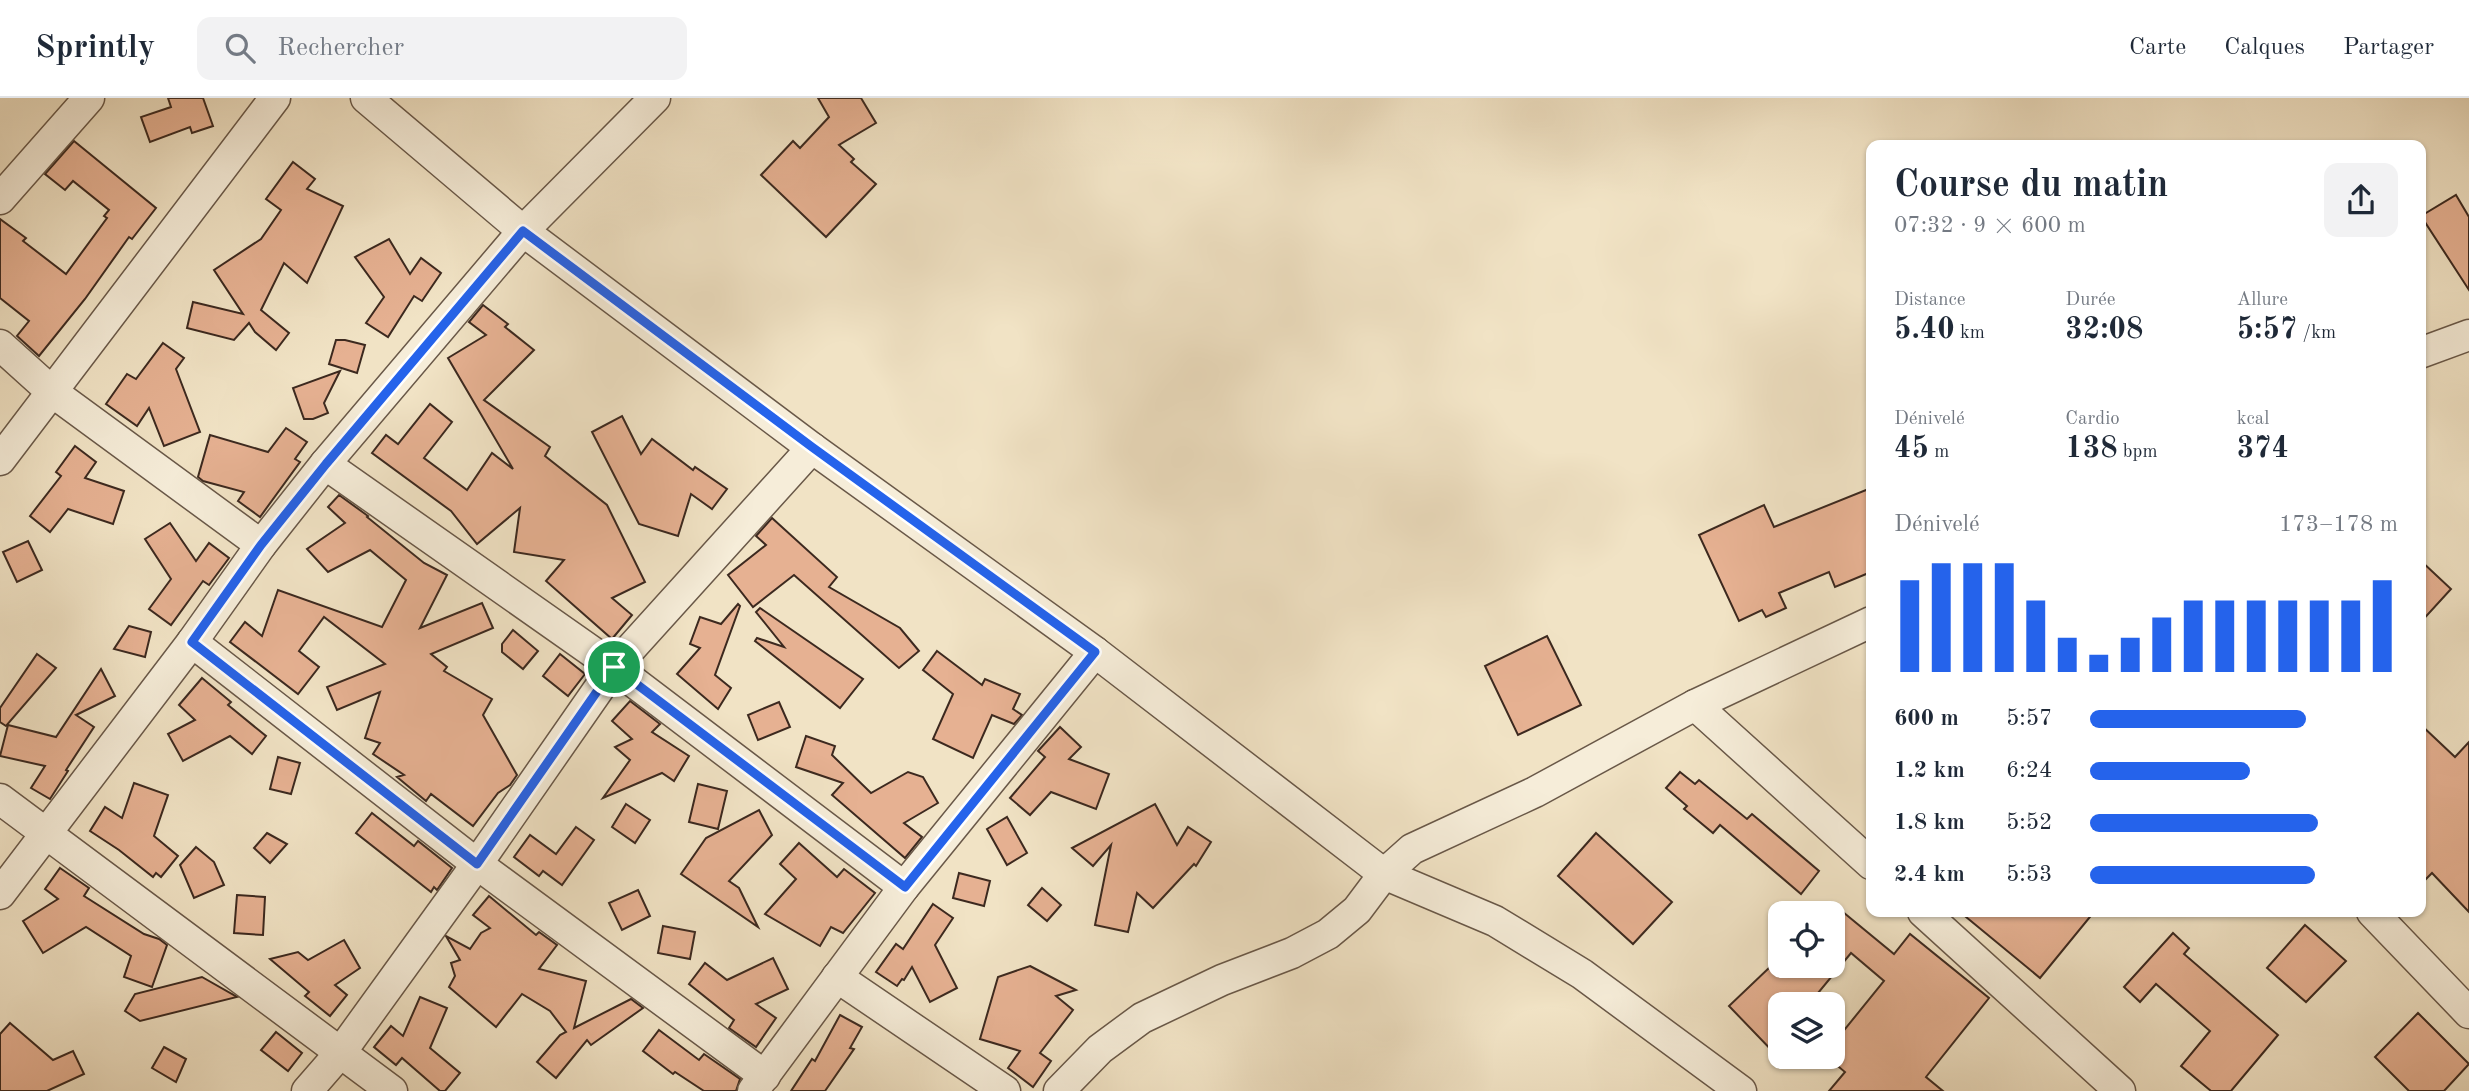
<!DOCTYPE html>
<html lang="fr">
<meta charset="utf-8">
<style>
body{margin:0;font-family:"Old Standard TT",serif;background:#f2f2f3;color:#1f2937;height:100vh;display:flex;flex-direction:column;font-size:26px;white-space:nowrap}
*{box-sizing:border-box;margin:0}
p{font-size:23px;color:#747a83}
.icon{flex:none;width:38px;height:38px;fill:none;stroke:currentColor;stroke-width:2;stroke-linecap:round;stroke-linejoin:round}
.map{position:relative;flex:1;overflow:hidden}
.panel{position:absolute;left:1866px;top:42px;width:560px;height:777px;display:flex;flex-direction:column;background:#fff;border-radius:14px;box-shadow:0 2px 5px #0004}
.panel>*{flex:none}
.buttons{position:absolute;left:1768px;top:803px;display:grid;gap:14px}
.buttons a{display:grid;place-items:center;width:77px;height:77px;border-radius:14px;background:#fff;box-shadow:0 2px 5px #0004;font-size:35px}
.pin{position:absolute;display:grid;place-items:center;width:60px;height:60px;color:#fff;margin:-30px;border:4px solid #fff;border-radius:50%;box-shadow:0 2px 7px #0007}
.round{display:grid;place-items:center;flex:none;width:74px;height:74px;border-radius:14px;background:#f2f2f3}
.head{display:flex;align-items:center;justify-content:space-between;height:119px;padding:0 28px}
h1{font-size:38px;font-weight:700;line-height:52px}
.figures{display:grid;grid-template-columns:repeat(3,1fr);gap:10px;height:119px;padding:7px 28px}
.figures div{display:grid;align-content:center}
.figures b{font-size:30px;font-weight:700}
.figures small{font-size:19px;font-weight:400}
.figures p{font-size:19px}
.chart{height:196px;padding:14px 28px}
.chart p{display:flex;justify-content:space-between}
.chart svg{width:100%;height:126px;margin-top:7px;stroke:#2563eb;stroke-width:6}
ul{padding:0 28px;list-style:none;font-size:23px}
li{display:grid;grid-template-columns:112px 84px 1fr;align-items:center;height:52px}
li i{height:18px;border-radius:9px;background:#2563eb}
header{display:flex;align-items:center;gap:42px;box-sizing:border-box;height:98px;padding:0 35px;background:#fff;border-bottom:2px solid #e0e1e3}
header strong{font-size:33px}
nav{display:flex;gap:38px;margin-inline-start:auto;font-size:24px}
.search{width:490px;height:63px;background:#f2f2f3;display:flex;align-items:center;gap:18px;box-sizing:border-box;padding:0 24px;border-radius:14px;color:#747a83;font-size:26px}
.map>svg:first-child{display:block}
.building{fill:#e6b192;stroke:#3c291f;stroke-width:2}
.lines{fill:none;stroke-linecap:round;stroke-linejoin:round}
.street-casing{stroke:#695848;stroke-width:33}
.street{stroke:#f6edd9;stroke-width:30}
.route-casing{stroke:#fff;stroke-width:14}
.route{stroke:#2563eb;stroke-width:9}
</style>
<header>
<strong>Sprintly</strong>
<div class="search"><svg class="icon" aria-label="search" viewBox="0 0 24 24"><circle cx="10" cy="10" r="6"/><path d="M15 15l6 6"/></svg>Rechercher</div>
<nav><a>Carte</a><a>Calques</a><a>Partager</a></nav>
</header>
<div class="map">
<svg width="2469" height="993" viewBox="0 0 2469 993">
<rect width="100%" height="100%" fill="#f1e3c5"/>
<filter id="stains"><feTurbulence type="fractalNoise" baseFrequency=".00286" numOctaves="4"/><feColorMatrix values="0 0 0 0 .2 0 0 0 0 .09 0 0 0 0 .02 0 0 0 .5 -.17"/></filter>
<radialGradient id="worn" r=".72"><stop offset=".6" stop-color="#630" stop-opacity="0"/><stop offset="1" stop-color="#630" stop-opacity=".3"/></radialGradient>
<g class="building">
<polygon points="168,0 203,0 213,28 192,35 190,29 150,44 141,19 171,9"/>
<polygon points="818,0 861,0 876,25 839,47 854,61 851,64 876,86 826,139 761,77 793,43 800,50 829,19"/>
<polygon points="74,43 156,110 132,141 129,139 85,201 39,258 17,238 29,223 0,200 0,121 26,140 23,143 66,176 107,120 104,118 109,112 73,83 65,92 45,76"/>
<polygon points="293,64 315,81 307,91 343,108 307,185 284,165 261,212 289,235 276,252 255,234 249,225 234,242 187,230 193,204 243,216 214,172 261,141 281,112 266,101"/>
<polygon points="2456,97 2469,119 2469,192 2421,118"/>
<polygon points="389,141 410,176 421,160 441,175 422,203 414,198 388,239 366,225 384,199 355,159"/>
<polygon points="483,207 508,226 505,229 534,252 484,302 550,349 545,358 607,407 645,484 612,500 632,517 612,541 546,483 564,462 514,454 520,410 477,446 451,413 372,355 386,337 398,346 430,306 452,324 424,360 467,392 492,355 513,371 448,260 486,237 469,224"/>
<polygon points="336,242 345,242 365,247 357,275 329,266"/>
<polygon points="163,245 184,260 176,271 200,334 164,348 149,310 137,328 106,306 127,276 136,281"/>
<polygon points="340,273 324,305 328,315 313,321 304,321 293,290"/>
<polygon points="622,318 641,356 652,341 693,372 695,369 727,391 712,411 691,396 678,438 639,426 592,334"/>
<polygon points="286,330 307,344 295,361 300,364 260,419 238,403 244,394 203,383 198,379 210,337 268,354"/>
<polygon points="75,348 96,364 85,380 124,393 113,426 68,411 50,434 30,418 61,378 56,374"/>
<polygon points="1871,390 1871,474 1835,489 1829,474 1779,495 1786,510 1766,519 1762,512 1739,523 1699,437 1764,407 1774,429"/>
<polygon points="339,397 368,418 367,419 424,465 447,477 420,530 482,505 493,530 431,556 447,569 444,573 492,601 483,617 517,677 510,687 498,695 473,728 431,696 426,703 397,679 404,677 373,656 380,645 365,640 380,594 337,612 327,589 385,566 324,519 299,553 319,569 298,596 230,544 245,524 262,538 278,492 382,529 406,482 370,452 328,474 307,451 345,425 328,409"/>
<polygon points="772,420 837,479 829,489 900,530 919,553 899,570 794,477 753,509 728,477 766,447 756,438"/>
<polygon points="170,425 196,463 209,445 229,460 209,487 203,483 171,527 149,511 171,481 145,441"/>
<polygon points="28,443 42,472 17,484 3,454"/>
<polygon points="2420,462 2451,491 2420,525"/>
<polygon points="738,506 740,508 715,577 731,590 718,611 677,576 700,550 690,546 700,519 721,526"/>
<polygon points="760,510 863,581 840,610 755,543 757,540 784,549 756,514"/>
<polygon points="129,528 151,534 145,559 114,551"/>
<polygon points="513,532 538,553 523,571 502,554 502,546"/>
<polygon points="1547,538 1581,607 1518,637 1485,568"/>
<polygon points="937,553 982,587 985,581 1020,596 1013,611 1022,617 1014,626 992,617 973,660 933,641 953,596 923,572"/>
<polygon points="37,556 56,570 6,628 0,624 0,610"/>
<polygon points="560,556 585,576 568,598 543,578"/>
<polygon points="101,571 115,598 76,617 94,629 66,672 68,673 50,701 31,690 45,668 0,658 8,627 56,639"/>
<polygon points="202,580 231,604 228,607 266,638 252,656 230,638 183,663 168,636 195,622 179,607"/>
<polygon points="630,603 660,626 652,634 689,658 674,683 662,675 603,700 630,662 615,649 632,641 612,623"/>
<polygon points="779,604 790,629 758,642 748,617"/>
<polygon points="2420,626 2455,659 2469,644 2469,814 2432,775 2420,787"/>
<polygon points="1060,629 1081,649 1069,661 1109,676 1096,711 1051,694 1030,717 1010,700 1045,659 1038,653"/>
<polygon points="806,638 835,648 832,657 871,695 908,674 923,679 938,705 904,725 922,739 905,760 832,697 843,685 796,669"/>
<polygon points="278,659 300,665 291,696 270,691"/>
<polygon points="1680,674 1695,686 1699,682 1747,721 1752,716 1819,773 1801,796 1720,727 1713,735 1684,711 1687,708 1666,690"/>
<polygon points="134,685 168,697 154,738 178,758 161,779 156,775 153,779 119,752 90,733 105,709 122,720"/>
<polygon points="698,686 727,693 718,731 689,724"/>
<polygon points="626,706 650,722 635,745 612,729"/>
<polygon points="1155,706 1177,747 1188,729 1211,744 1196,768 1194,766 1153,810 1137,795 1128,834 1095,827 1111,747 1093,768 1072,750"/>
<polygon points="759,712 772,737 729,783 739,790 758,829 681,776 706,740"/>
<polygon points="372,715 414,748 418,743 452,770 437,792 434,789 431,794 356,735"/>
<polygon points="1007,719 1027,755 1007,767 987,731"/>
<polygon points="576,729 594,742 562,787 543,773 539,778 514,759 530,737 556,756"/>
<polygon points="267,735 287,746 270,765 254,750"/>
<polygon points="1596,735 1672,804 1633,846 1558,778"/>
<polygon points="799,745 837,779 844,771 875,795 843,835 831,829 820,848 765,816 796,781 780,766"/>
<polygon points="196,749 214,764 224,787 194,800 180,767"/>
<polygon points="60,770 89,790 84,798 144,836 159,841 167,847 152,889 124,879 131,858 86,829 43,855 23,823 58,801 45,791"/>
<polygon points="959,775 990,783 984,808 953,800"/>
<polygon points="1042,790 1061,807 1047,823 1028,807"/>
<polygon points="638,792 650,818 622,832 609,805"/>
<polygon points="237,797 265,799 263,837 234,835"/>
<polygon points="489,798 536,837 539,834 557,847 539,871 586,883 574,930 631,901 643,910 591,947 587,942 556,980 537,964 560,937 566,934 550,913 522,896 496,929 449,889 455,878 451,865 460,862 446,838 470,851 481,835 490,830 473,817"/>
<polygon points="1832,805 1894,856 1910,836 1989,900 1926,979 1943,993 1829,993 1845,974 1827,959 1832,959 1832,947 1884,883 1851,855 1809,906 1780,906 1780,961 1729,908 1771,868 1832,868"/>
<polygon points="933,806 953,820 935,847 957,890 930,904 912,869 904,882 902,881 897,888 876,874 896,846 903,851"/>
<polygon points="1960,814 2094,814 2040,880"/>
<polygon points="2305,827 2346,863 2306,904 2267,870"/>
<polygon points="663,828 695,834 690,861 658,855"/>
<polygon points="2173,835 2189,850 2184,856 2278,937 2231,993 2211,993 2181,968 2210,933 2156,886 2140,904 2124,889"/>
<polygon points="344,842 360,870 335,887 347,897 330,918 305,898 309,894 270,861 298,854 308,862"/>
<polygon points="773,860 788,891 756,906 776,920 756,949 729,930 734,922 689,886 705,865 727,882"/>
<polygon points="1030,868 1076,892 1056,898 1073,912 1040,955 1051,963 1033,989 1008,970 1020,953 980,941 998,879"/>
<polygon points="202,879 237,899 140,923 125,913 135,896"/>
<polygon points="420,899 447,910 430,950 460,975 445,993 440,993 402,960 396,967 374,949 391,928 403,938"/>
<polygon points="2418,915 2469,966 2444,993 2409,993 2375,959"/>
<polygon points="840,917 862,929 850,950 854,951 825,993 791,993 812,961 815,963"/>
<polygon points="10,925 53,962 73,953 84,976 47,993 0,993 0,936"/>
<polygon points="659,932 699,962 704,956 740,981 736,993 704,993 675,974 673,976 643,953"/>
<polygon points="276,934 302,955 288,973 261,952"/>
<polygon points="164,949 186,961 176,984 152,970"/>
</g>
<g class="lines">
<defs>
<g id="street">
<polyline points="366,0 523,133 812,350 1095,554 1384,776 1495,823 1582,876 1741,993"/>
<polyline points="0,101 89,0"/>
<polyline points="0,247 51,293 261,447"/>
<polyline points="2420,255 2469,237"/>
<polyline points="0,362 275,0"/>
<polyline points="325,366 614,569 904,789"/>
<polyline points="192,544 477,766 765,978"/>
<polyline points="1695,607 1871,766"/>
<polyline points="0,701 392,993"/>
<polyline points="0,796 192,544 261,447 325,366 523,133 655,0"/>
<polyline points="1923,814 2120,993"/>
<polyline points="2372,814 2469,915"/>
<polyline points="837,879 1005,993"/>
<polyline points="307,993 341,954 477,766 614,569 812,350"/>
<polyline points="753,993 904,789 1095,554"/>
<polyline points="1059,993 1100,951 1142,920 1222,882 1292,855 1328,836 1357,812 1384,776 1412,751 1535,694 1695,607 1871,524"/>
</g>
</defs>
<use href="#street" class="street-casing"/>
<use href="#street" class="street"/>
</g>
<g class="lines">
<defs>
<polygon id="route" points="523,133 812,349 1095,554 905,789 614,569 477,766 192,544 261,447 326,366"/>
</defs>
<use href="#route" class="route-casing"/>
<use href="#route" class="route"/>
</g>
<rect width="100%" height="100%" filter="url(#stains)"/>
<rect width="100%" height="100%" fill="url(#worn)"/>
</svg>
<div class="buttons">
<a><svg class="icon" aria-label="locate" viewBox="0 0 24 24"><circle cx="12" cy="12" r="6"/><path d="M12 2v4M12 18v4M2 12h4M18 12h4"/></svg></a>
<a><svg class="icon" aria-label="layers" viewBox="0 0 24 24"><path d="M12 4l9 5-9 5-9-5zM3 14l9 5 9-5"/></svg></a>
</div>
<div class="pin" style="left:614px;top:569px;background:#1e9e55"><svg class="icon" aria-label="arrive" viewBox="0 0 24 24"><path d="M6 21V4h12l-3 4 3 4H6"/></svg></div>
<section class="panel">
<div class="head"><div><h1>Course du matin</h1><p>07:32 · 9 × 600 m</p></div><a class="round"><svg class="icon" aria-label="share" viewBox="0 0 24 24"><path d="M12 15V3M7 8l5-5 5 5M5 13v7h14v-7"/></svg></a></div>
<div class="figures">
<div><p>Distance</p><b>5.40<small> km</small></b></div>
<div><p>Durée</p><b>32:08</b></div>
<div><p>Allure</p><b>5:57<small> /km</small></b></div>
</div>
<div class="figures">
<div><p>Dénivelé</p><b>45<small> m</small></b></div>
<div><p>Cardio</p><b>138<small> bpm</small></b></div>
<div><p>kcal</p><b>374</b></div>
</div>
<div class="chart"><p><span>Dénivelé</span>173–178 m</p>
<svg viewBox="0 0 160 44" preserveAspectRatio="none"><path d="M5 44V12M15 44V6M25 44V6M35 44V6M45 44V19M55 44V32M65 44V38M75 44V32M85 44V25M95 44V19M105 44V19M115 44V19M125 44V19M135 44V19M145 44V19M155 44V12"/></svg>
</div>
<ul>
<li><b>600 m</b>5:57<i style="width:70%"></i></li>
<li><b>1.2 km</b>6:24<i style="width:52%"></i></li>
<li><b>1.8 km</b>5:52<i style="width:74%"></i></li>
<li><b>2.4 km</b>5:53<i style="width:73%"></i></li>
</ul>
</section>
</div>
